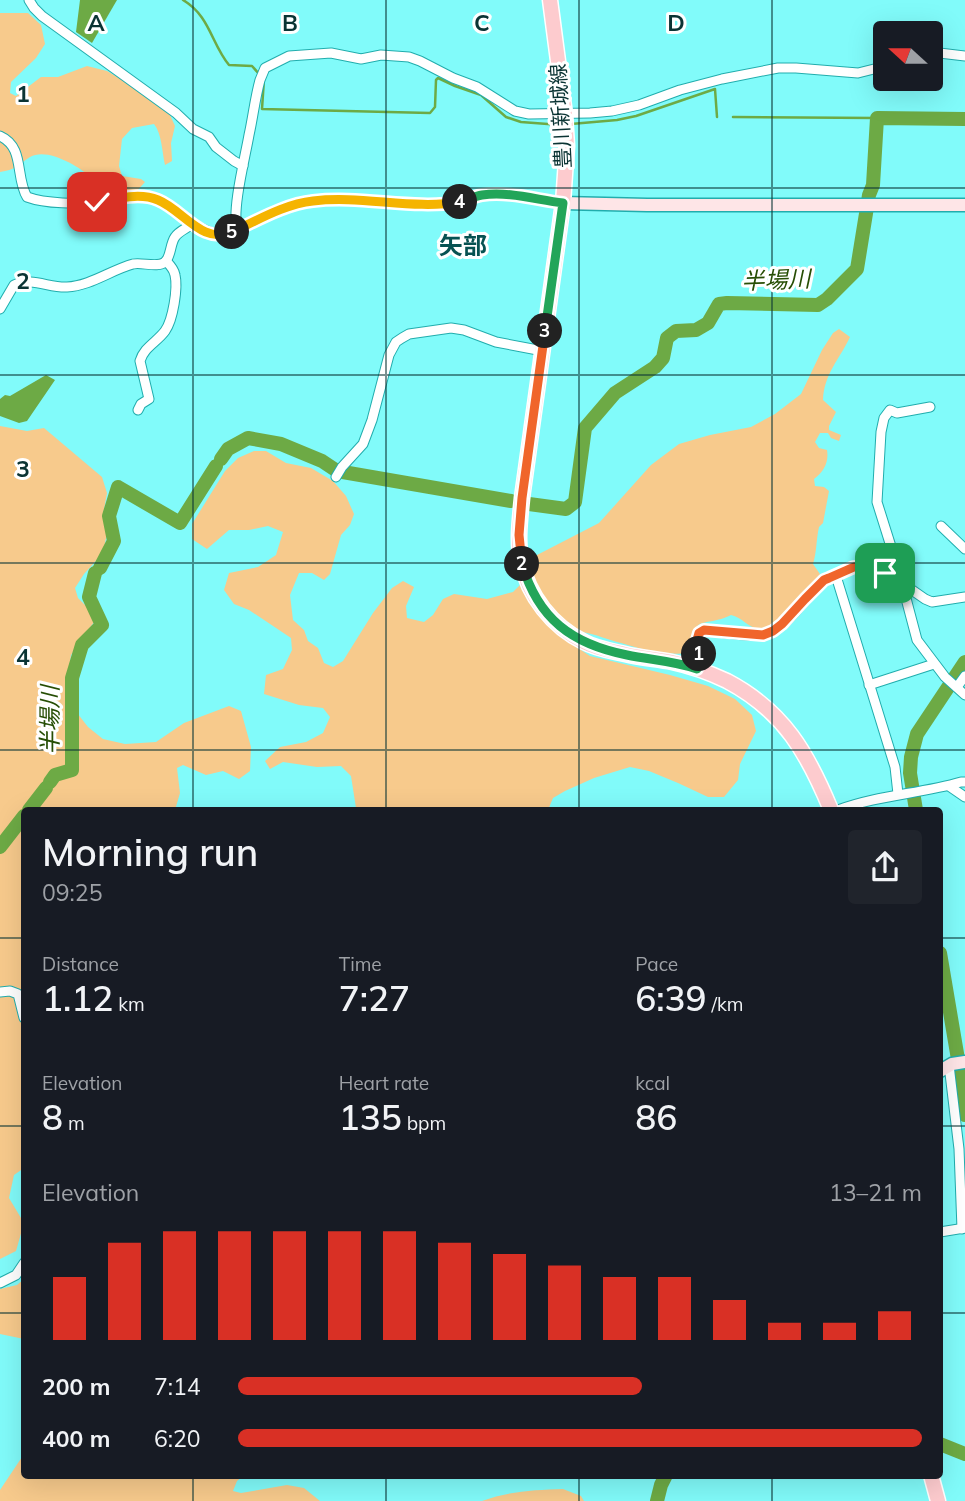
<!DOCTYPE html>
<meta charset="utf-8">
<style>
body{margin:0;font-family:Mulish,"Noto Sans JP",sans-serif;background:#20242c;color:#f1f3f6;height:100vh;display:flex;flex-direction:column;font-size:26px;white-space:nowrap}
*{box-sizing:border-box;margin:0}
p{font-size:23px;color:#9ea1a6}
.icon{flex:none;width:38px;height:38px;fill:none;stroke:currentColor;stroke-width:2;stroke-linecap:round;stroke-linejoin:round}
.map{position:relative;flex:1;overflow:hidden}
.panel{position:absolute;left:21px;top:807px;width:922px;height:672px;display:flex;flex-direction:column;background:#171b24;border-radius:7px;box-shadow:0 7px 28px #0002}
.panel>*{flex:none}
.needle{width:46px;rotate:291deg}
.controls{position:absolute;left:873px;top:21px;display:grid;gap:14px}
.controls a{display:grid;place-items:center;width:70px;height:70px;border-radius:7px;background:#171b24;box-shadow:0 7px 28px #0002;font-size:35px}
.pin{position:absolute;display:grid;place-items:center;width:60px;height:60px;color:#fff;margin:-30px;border-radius:14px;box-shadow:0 4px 10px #0006}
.km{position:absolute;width:35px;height:35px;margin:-18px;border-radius:50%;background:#222;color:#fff;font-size:19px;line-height:35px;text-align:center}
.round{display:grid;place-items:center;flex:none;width:74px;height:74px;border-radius:7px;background:#20242c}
.overview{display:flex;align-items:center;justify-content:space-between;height:119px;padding:0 21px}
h1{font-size:38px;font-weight:600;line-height:52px}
.stats{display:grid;grid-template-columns:repeat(3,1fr);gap:10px;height:119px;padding:7px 21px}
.stats div{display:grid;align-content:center}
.stats b{font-size:35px;font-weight:600}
.stats small{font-size:19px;font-weight:400}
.stats p{font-size:19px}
.chart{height:196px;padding:14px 21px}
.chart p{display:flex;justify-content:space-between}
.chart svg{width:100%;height:126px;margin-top:7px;stroke:#d93025;stroke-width:6}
ul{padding:0 21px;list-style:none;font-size:23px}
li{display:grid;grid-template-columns:112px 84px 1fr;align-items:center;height:52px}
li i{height:18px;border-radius:9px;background:#d93025}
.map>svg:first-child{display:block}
.green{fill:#f7ca8c}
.water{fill:#6daa45}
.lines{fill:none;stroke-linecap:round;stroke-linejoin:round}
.stream{stroke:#6daa45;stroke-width:2.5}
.river{stroke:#6daa45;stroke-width:14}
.street-casing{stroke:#21adad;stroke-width:11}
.secondary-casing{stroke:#21adad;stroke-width:15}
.primary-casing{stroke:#fff;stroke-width:17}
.street{stroke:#fff;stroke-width:9}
.secondary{stroke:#fee5e7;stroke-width:12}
.primary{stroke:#fdcbce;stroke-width:14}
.split-1-casing{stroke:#fff;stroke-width:14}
.split-2-casing{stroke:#fff;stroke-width:14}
.split-3-casing{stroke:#fff;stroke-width:14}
.split-4-casing{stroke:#fff;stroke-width:14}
.split-5-casing{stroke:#fff;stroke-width:14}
.split-6-casing{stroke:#fff;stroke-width:14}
.split-1{stroke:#f0652b;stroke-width:9}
.split-2{stroke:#22a559;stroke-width:9}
.split-3{stroke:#f0652b;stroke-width:9}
.split-4{stroke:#22a559;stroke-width:9}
.split-5{stroke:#f5b400;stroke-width:9}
.split-6{stroke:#f5b400;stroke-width:9}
.grid{fill:none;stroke:#0b3434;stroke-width:2;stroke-opacity:0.55}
.labels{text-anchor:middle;stroke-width:6;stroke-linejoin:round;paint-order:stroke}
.street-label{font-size:21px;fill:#0b3434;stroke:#fff}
.water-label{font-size:23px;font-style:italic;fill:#274e05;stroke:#fff}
.quarter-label{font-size:24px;font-weight:bold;fill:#075252;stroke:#fff}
.grid-label{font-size:23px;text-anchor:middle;font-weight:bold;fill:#0b3434;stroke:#fff;stroke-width:6;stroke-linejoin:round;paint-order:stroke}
</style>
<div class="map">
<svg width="965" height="1501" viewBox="0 0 965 1501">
<rect width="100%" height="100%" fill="#81fbfa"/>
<g class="green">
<path d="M0,13H28L41,25L45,44L36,58L11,82L10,93L16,96L41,77H58L87,66L107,71L134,87L170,115L175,126L171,143L172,161L165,165C162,152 162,134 154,124L132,128L122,139L119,166L122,176L141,179L145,182L136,192L98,195L91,190V177C78,166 47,147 30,157C18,165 15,170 0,172Z"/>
<path d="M839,329L850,337C839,360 824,374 823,400L836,412L829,426V430L841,435L839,441L831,438L828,433H820L815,442L819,448L827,450C829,462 824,472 814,479L815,486L824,487L829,491L823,523L819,527C816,540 817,551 813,564L820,574C812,591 779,631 760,629C748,628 742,617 731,615C702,629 695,611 689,653C667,656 643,650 621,643C608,640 596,634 582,632L575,646L590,656L670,675L708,686L735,699L752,715L756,731L740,764L738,780L724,797H708L678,783L649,771L630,767L594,778L565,791L553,798L548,810H355L356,808L351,776L341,766L317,767L283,762L270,769L265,761L280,747L306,742L323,733L330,717L323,708L299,705L264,694L266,675L283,669L292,650L291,638L249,610L234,604L224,590L229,573L258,567L276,555L283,532L268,526L249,530H229L207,549L192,539V524L225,471L238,458L254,451H266L286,463L311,468L333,481L346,496L354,514L350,525L341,535L330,574L324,580L312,573H299L290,595L293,620L304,630L308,641L318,648L324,663L333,667L343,661L373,613L392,588L403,581L414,587L406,606L407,618L424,622L433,615L443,599L454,594L487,599L513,592L531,574L537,555L599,523L651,465L679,444L710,435L751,427L775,414L801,394L822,350L833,333Z"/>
<polygon points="0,426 27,431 44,428 102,477 107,493 103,515 107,533 103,553 84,574 75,588 78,598 87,607 94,622 71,655 67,682 67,700 88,727 103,739 125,744 156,742 184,723 229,706 241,711 251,747 250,771 239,779 223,771 206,775 183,765 177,768 180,793 175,810 24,810 24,1168 14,1175 9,1198 24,1223 16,1251 0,1259"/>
<polygon points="24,1279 24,1339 0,1334 0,1289 17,1285"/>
<polygon points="24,1454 24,1475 244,1475 237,1481 233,1491 241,1493 287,1485 304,1488 320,1501 0,1501 0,1490"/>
<path d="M563,1489L581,1496L584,1501H482C509,1491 535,1490 563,1489Z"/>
</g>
<g class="water">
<polygon points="80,0 117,0 92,43 76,32"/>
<polygon points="46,375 55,380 27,421 19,423 0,416 0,399 5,395 10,396"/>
</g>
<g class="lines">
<g class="stream">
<path d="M183,0C210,16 211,43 229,65L252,66L260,75"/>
<polyline points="264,79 262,109 430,113 435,107 436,80 438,78 455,86 481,95 506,117 521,122 561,125"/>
<polyline points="733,117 877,118"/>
<polyline points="571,124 617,120 636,116 715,89 717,117"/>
</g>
<g class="river">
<polyline points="221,459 228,449 248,438 281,444 322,461 337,471 511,501"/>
<polyline points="529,504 566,509 575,502 585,428 615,393 655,367 663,358 667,338 676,331 696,330 708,323 719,304 727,303 818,305 827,299 857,269 869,195 873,185 877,118 965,119"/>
<polyline points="100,568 114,541 109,516 118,487 180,523 216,466"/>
<polyline points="50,782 55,775 72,770 72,678 82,645 102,625 89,597 95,573"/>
<polyline points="29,810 46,788"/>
<polyline points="916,810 910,773 911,757 917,734 965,662"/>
<polyline points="0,847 24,816"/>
<polyline points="940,953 961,1077 965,1115"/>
<polyline points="940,1444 965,1454"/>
<polyline points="657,1501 661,1485 666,1475"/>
</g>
<defs>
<g id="street">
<polyline points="29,0 34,8 42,16 176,113 193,129 209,137 216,147 234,161 243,166"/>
<polyline points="931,52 965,56"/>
<path d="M0,136C25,147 15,177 27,197C46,204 78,204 98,202C117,200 137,192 157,199C170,204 181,215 192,224"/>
<path d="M237,229C232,208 245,158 249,135C253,117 255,98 260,80L265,68L289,56L331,53L361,59L381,55L409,57L420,61L453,78L477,87L515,111L529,114L590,113L612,111L639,105L680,90L722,79L778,68H796L858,73L886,66"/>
<path d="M0,309L14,285C32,277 49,288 67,287C90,286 111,270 133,264C142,262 158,268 165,262C171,257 170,244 175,237C179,231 186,229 192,224L214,234H227C250,224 277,208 301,203C348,193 395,206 441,205C456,204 469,197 483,195C510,192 537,200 563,203"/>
<path d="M138,410L141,404L149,399L140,361C144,347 157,342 165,331C173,320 178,288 175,275C174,269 170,265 166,261"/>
<polyline points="336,477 342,467 363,444 372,420 389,355 396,342 402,338 409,334 451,328 464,330 496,342 543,351"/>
<polyline points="941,526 965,549"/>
<polyline points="899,572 877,502 881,432 884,418 890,410 897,413 930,407"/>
<polyline points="836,576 895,767 898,794"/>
<polyline points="902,583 925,599 932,602 965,597"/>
<path d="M697,669C699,657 696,645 699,633L704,630C720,632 748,637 763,635C786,631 805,596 823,582C827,578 845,570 852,568C868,563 883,577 899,572L917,640L945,677L965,695"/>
<polyline points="869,685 934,664"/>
<polyline points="957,687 965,676"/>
<polyline points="949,786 965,797"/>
<path d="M838,810C878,795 920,794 961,782H965"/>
<polyline points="0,992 10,991 18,994 24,1018"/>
<polyline points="949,1065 959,1149 962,1229"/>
<polyline points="940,1232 965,1228"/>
<polyline points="0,1283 16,1275 24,1263"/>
</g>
<g id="secondary">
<polyline points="563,203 647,205 965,205"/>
<polyline points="940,1071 952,1064 965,1062"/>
</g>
<g id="primary">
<path d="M550,0L565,114L567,146L563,203L522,498C520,519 517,541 521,561C528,596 553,627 584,642C597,649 612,651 625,654C641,658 657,659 672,662C691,666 710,673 727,681C784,711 808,754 831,810"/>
<polyline points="931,1475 938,1501"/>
</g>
</defs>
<use href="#street" class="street-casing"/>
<use href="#secondary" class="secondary-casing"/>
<use href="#primary" class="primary-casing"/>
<use href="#street" class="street"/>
<use href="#secondary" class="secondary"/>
<use href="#primary" class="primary"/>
</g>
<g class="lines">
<defs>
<polyline id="split-1" points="699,654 697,640 699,633 704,630 763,635 773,631 782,624 805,599 824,580 829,578 854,567 868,567 885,573"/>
<path id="split-2" d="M522,564C538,619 572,644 627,655C651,660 674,661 697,669L699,654"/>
<polyline id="split-3" points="522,564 519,535 522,498 545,331"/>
<path id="split-4" d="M460,202C467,200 475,196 482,195C509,191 537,200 563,203L545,331"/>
<path id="split-5" d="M232,232C258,220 285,204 313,201C362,195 412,210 460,202"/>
<path id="split-6" d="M97,202C117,199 139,192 158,200C183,210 202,245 232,232"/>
</defs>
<use href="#split-1" class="split-1-casing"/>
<use href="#split-2" class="split-2-casing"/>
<use href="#split-3" class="split-3-casing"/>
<use href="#split-4" class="split-4-casing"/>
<use href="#split-5" class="split-5-casing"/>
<use href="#split-6" class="split-6-casing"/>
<use href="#split-1" class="split-1"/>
<use href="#split-2" class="split-2"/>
<use href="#split-3" class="split-3"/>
<use href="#split-4" class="split-4"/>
<use href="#split-5" class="split-5"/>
<use href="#split-6" class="split-6"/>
</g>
<path class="grid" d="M193,0V810M386,0V810M579,0V810M772,0V810M0,188H965M0,375H965M0,563H965M0,750H965M0,938H24M940,938H965M0,1126H24M940,1126H965M0,1313H24M940,1313H965M193,1475V1501M386,1475V1501M579,1475V1501M772,1475V1501"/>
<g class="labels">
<g class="street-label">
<text transform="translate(561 116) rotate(-93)" y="7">豊川新城線</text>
</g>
<g class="water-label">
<text transform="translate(776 280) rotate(-2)" y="8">半場川</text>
<text transform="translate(50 720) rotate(-90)" y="8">半場川</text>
</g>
<g class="quarter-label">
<text x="463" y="254">矢部</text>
</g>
</g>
<g class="grid-label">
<text x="96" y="31">A</text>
<text x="290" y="31">B</text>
<text x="482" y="31">C</text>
<text x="676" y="31">D</text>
<text x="23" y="102">1</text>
<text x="23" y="289">2</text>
<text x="23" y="477">3</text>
<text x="23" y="665">4</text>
</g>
</svg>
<div class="controls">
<a><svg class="needle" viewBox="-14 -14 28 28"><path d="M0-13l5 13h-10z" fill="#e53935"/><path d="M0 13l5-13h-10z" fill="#9ea1a6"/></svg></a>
</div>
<div class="pin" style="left:885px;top:573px;background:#1e9e55"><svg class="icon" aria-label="arrive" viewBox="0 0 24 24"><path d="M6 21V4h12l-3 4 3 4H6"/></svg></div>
<div class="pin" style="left:97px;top:202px;background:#d93025"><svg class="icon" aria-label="check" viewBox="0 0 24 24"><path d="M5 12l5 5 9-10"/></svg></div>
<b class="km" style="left:699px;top:654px">1</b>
<b class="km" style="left:522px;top:564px">2</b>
<b class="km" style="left:545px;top:331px">3</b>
<b class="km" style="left:460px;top:202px">4</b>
<b class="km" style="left:232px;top:232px">5</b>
<section class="panel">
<div class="overview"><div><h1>Morning run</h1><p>09:25</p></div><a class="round"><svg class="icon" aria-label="share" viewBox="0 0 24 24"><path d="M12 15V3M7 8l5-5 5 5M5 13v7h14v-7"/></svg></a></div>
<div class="stats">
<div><p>Distance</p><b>1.12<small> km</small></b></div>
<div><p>Time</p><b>7:27</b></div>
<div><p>Pace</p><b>6:39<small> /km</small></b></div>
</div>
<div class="stats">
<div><p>Elevation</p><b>8<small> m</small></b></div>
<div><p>Heart rate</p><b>135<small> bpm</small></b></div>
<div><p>kcal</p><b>86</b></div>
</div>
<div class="chart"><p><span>Elevation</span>13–21 m</p>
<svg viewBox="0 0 160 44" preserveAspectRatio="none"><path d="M5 44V22M15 44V10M25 44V6M35 44V6M45 44V6M55 44V6M65 44V6M75 44V10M85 44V14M95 44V18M105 44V22M115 44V22M125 44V30M135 44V38M145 44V38M155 44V34"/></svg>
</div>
<ul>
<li><b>200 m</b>7:14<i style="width:59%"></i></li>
<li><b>400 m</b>6:20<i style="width:100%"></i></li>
</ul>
</section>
</div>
